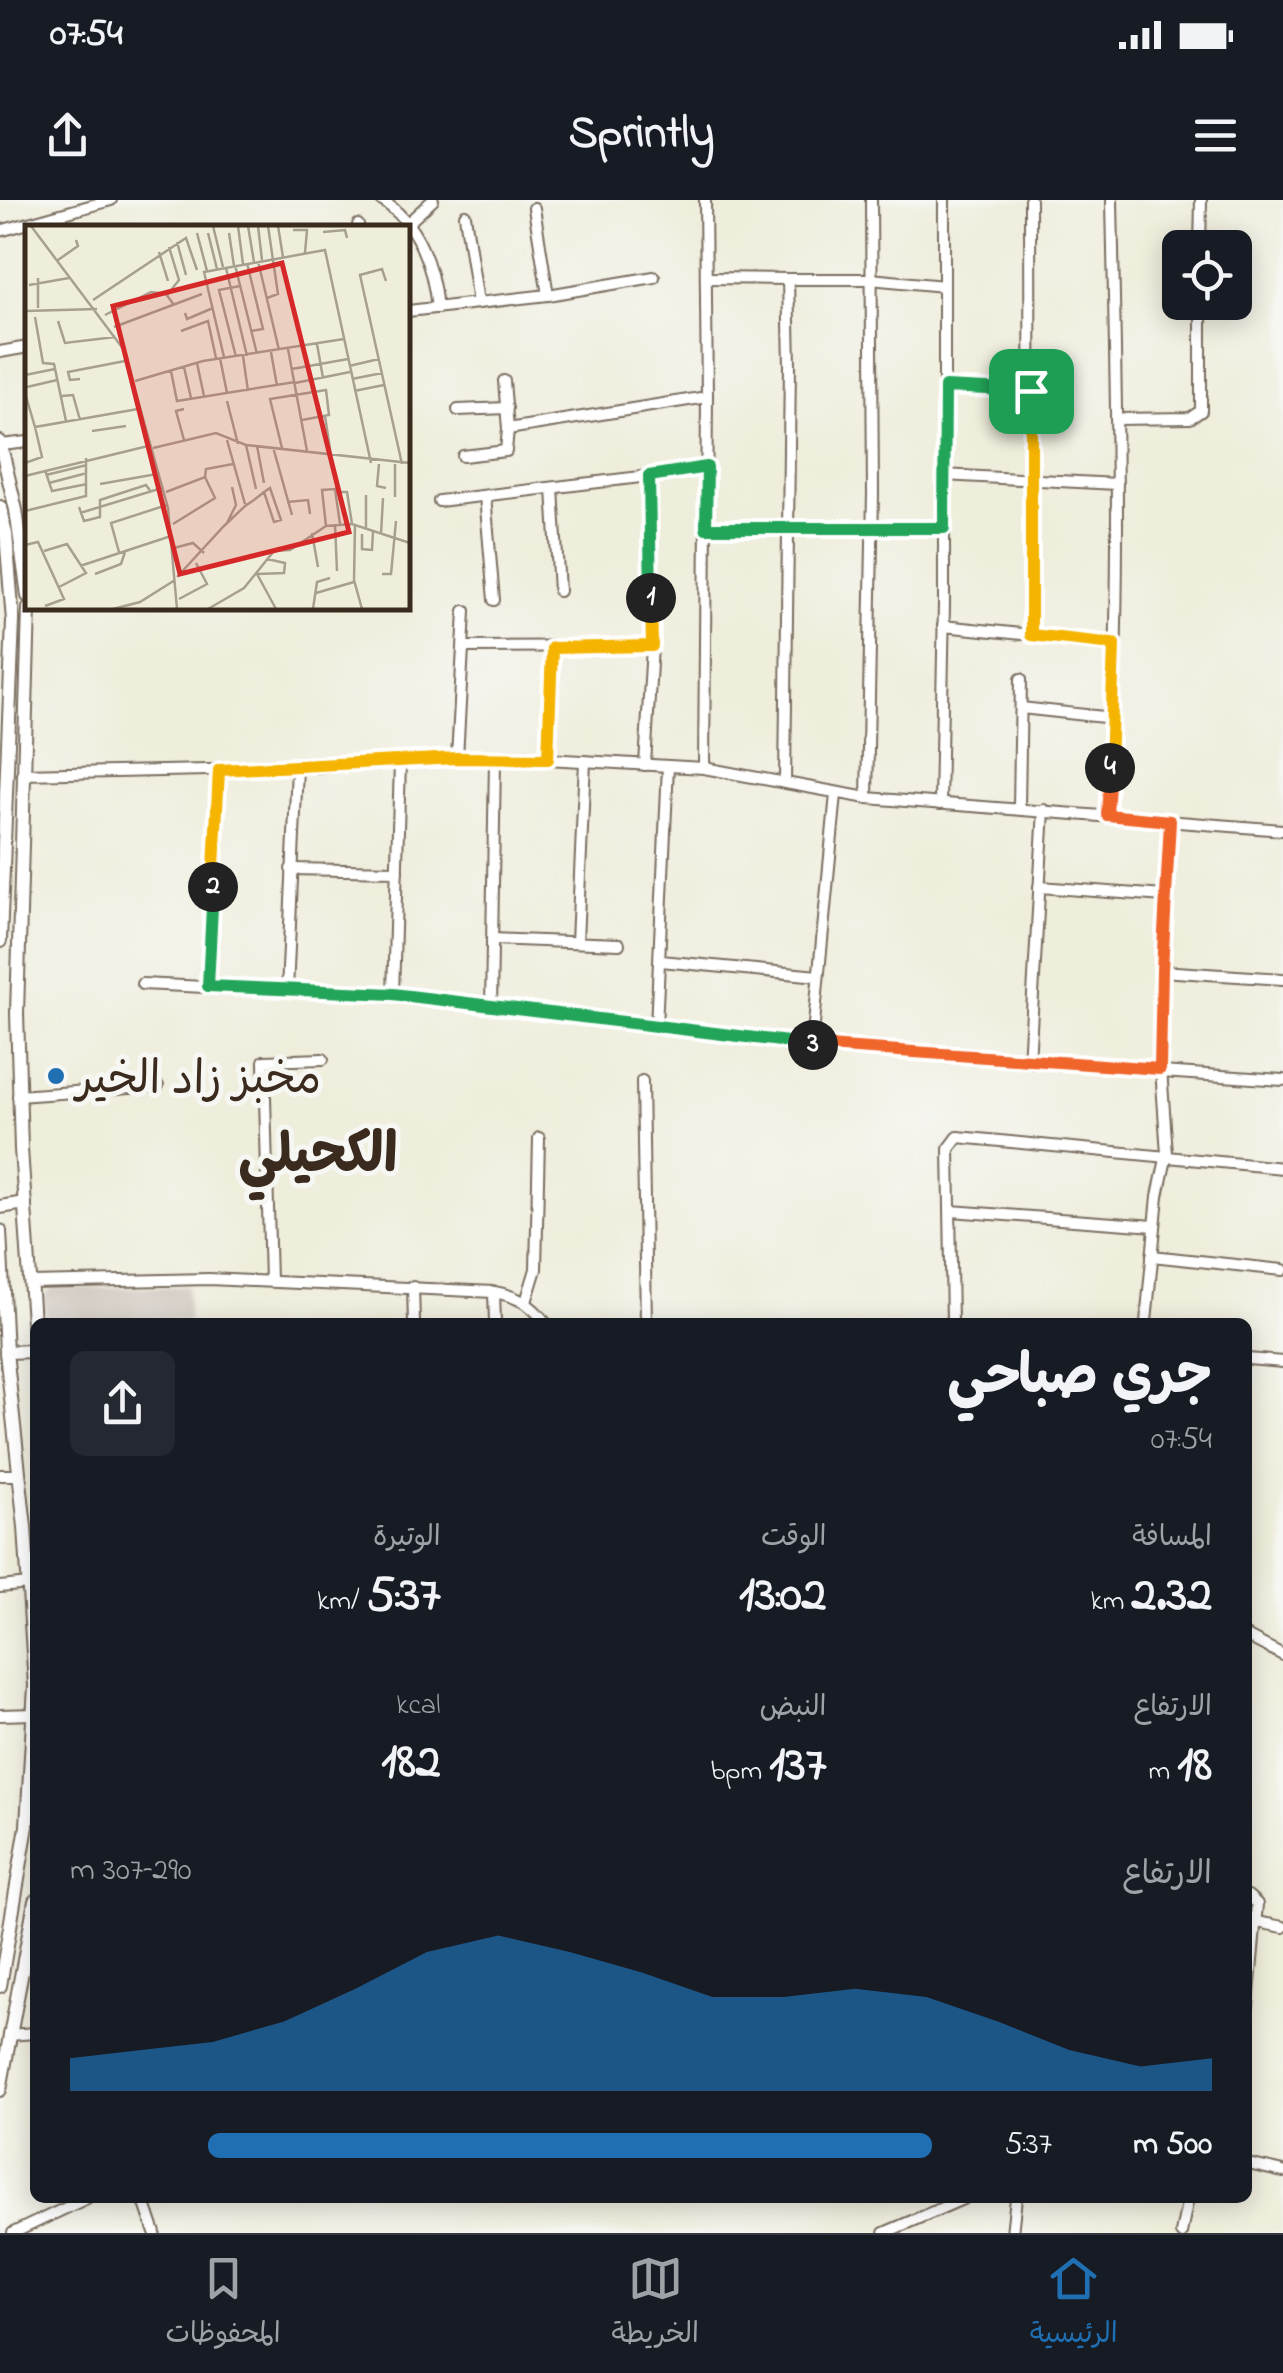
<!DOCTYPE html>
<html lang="ar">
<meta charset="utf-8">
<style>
body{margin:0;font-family:"Indie Flower","Playpen Sans Arabic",sans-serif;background:#242831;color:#f1f3f6;direction:rtl;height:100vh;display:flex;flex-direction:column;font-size:38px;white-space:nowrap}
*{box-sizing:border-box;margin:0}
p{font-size:32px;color:#9ea1a6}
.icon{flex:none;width:55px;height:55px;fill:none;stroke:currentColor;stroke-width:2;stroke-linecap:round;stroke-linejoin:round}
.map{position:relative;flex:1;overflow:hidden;direction:ltr}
.drawer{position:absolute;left:30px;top:1118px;width:1222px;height:885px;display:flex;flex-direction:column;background:#171b24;border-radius:15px;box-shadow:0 5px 25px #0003;direction:rtl}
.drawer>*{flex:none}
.buttons{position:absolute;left:1162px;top:30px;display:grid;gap:20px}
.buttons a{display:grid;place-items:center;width:90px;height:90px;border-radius:15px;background:#171b24;box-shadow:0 5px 25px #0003;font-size:50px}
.pin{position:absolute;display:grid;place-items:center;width:85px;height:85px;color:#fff;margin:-42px;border-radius:20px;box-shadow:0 5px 15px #0006}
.km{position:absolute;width:50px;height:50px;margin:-25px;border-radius:50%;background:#222;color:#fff;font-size:28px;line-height:50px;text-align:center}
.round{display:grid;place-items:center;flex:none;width:105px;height:105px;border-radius:15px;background:#242831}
.headline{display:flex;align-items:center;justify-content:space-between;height:170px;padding:0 40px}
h1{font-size:55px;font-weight:700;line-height:75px}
.metrics{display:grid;grid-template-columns:repeat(3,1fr);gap:15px;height:170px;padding:10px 40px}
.metrics div{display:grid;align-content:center}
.metrics b{font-size:50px;font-weight:700}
.metrics small{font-size:28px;font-weight:400}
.metrics p{font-size:28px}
.chart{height:280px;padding:20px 40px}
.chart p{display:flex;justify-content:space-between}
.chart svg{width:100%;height:180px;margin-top:10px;fill:#1f6fb2;opacity:.7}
ul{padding:0 40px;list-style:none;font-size:32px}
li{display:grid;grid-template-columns:160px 120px 1fr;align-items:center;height:75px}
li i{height:25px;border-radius:12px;background:#1f6fb2}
.status{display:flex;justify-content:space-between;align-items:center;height:70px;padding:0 50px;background:#171b24;direction:ltr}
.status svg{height:28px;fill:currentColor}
header{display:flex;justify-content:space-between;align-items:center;height:130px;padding:0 40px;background:#171b24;font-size:45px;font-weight:700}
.dock{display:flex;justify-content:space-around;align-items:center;height:140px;border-top:2px solid #363941;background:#171b24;font-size:28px;color:#9ea1a6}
.dock a{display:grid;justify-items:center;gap:5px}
.dock .active{color:#1f6fb2}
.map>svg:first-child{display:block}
.industrial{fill:#ccc2b9}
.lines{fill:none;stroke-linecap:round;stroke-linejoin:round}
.minor-casing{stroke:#7a6e60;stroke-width:14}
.major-casing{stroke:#7a6e60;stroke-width:16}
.minor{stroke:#fff;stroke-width:10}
.major{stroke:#fff;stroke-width:12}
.split-1-casing{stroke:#fff;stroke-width:20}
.split-2-casing{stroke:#fff;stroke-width:20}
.split-3-casing{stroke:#fff;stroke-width:20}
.split-4-casing{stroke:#fff;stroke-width:20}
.split-5-casing{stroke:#fff;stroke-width:20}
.split-1{stroke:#22a559;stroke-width:12}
.split-2{stroke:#f5b400;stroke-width:12}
.split-3{stroke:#22a559;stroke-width:12}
.split-4{stroke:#f0652b;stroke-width:12}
.split-5{stroke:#f5b400;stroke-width:12}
.poi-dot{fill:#1f6fb2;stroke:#f6f6f2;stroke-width:4}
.labels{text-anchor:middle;stroke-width:10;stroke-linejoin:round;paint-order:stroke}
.poi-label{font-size:45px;fill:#3b2a1e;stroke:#f6f6f2;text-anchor:start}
.district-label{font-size:55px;font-weight:bold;fill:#3b2a1e;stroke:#f6f6f2}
.inset-road{fill:none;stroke:#a79f8f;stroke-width:2.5}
.view{fill:#d62828;fill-opacity:0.15;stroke:#d62828;stroke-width:5}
.inset-edge{fill:none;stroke:#3b2a1e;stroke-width:5}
</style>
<div class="status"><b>07:54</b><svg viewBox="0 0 49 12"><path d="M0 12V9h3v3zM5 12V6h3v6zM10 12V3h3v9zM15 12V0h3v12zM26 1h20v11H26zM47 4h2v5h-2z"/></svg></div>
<header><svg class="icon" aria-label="menu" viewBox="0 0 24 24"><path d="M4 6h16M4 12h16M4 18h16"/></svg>Sprintly<svg class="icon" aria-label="share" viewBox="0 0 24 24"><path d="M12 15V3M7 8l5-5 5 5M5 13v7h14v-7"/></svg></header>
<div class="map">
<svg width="1283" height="2033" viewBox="0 0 1283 2033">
<rect width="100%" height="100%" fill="#f6f6f2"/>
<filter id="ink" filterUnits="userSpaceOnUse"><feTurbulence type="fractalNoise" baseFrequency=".01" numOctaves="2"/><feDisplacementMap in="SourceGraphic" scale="20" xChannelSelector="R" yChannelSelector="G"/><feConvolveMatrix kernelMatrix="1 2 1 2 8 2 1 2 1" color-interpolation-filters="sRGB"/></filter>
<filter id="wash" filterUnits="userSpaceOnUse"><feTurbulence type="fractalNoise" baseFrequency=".0048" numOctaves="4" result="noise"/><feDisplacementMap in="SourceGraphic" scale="40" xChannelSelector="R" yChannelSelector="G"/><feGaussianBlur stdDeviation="2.25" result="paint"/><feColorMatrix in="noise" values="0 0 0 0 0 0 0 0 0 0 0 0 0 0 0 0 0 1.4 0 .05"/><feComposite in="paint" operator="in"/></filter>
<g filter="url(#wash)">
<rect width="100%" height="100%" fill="#efeddb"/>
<polygon class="industrial" points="187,1086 188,1122 45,1122 44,1095 53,1088"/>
</g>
<g filter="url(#ink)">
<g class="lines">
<defs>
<g id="minor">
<path d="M381,0C418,22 433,67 437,108"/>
<polyline points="534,8 548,95"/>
<polyline points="465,15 478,103"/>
<polyline points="408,23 433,0"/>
<polyline points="358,25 358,28"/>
<polyline points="0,31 111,0"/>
<polyline points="1200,48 1201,0"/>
<polyline points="707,78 788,79"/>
<polyline points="408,111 548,95 654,77"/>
<polyline points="0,152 28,147"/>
<polyline points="504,181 508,229 707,197"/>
<polyline points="945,187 1031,191"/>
<polyline points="458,210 507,208"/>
<polyline points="1116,219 1190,218 1201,211 1201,102"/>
<polyline points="1,245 28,242"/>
<polyline points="463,256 506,251 508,229"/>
<polyline points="943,275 1117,284"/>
<polyline points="649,276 707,267"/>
<polyline points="553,288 559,391"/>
<polyline points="485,296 494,400"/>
<polyline points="439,301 649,276 652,446 645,565"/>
<polyline points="706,328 944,328"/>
<polyline points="943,426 1031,435 1030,0"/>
<polyline points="1031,435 1114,444"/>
<polyline points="464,447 652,446"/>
<polyline points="1021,508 1113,518"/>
<polyline points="457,558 465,411"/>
<polyline points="547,559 552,447"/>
<polyline points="297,568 287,791 393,794 812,845 1161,869"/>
<polyline points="704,568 707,197 705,0"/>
<polyline points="22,574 297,568 457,558 547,559 704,568 867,598 1283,630"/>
<polyline points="785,583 790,165 788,79 870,79 944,86"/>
<polyline points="867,598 873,293 871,0"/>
<polyline points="940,604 944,404 944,0"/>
<polyline points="1019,608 1021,479"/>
<path d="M1107,615C1123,411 1116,205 1112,0"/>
<polyline points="291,669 397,671"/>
<polyline points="1039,687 1165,696"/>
<polyline points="492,739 619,744"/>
<polyline points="577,742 585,561"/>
<polyline points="661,761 818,776"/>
<polyline points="1161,771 1283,779"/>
<polyline points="142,784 287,791"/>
<polyline points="208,786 219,569"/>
<polyline points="393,794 400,563"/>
<polyline points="491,808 495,559"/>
<polyline points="656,827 668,566"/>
<polyline points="812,845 836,594"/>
<polyline points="1029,862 1044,610"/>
<polyline points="1161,872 1283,880"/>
<polyline points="642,881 646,1122"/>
<polyline points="18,896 158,886"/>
<polyline points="951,1011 1155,1026"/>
<polyline points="1152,1056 1283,1070"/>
<polyline points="270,1081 264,861 323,859"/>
<path d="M31,1083L209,1079L494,1092C517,1096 531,1104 545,1122"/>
<polyline points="413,1087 414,1122"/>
<polyline points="494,1092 495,1122"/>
<polyline points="526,1102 536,1069 539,938"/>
<polyline points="952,1122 949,949 958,937 1283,968"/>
<polyline points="1146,1122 1158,996 1167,954 1159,840 1169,621"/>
<polyline points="1248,1159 1283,1162"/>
<polyline points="0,1275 18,1275"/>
<polyline points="0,1387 29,1384"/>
<polyline points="1248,1437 1283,1455"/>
<polyline points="0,1515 35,1514"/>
<polyline points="1248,1696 1257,1704 1248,1806"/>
<polyline points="1257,1722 1283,1727"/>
<polyline points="9,1835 35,1833"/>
<polyline points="1248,1964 1283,1972"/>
<polyline points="143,1998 155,2033"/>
<polyline points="13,2033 87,1998"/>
<polyline points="884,2033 965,1998"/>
<polyline points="1012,2033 1016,1998"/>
<polyline points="1181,2033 1188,1998"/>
</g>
<g id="major">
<polyline points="0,242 16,310 28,396"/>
<polyline points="0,307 6,334 13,421 0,741"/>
<polyline points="0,1007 25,1003"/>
<polyline points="0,1031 6,1152 25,1327 35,1486 27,1626 0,1786"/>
<polyline points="6,1152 35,1151 21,949 17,813 29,408"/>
<polyline points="0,1890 35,1701"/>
</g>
</defs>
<use href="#minor" class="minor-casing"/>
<use href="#major" class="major-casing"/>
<use href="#minor" class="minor"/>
<use href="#major" class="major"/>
</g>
</g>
<g class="lines" filter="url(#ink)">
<defs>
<polyline id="split-1" points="651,398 649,276 707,267 706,328 944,328 945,187 1031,191"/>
<polyline id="split-2" points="213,687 219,570 457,558 548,559 552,448 652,446 651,398"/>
<polyline id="split-3" points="213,687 208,786 393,794 813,845"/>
<polyline id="split-4" points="813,845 1160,869 1162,770 1170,621 1107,615 1110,568"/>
<polyline id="split-5" points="1031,191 1031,435 1114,444 1110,568"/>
</defs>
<use href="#split-1" class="split-1-casing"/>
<use href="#split-2" class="split-2-casing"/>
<use href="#split-3" class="split-3-casing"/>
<use href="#split-4" class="split-4-casing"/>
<use href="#split-5" class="split-5-casing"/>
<use href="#split-1" class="split-1"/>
<use href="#split-2" class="split-2"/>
<use href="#split-3" class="split-3"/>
<use href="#split-4" class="split-4"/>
<use href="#split-5" class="split-5"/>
</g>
<circle class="poi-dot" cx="56" cy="876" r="10"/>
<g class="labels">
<g class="poi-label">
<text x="76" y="892">مخبز زاد الخير</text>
</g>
<g class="district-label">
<text x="318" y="971">الكحيلي</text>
</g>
</g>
<g transform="translate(25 25)">
<rect width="385" height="385" fill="#efeddb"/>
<path class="inset-road" d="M6,1L99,125L143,283L152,384M188,1L198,42M213,1L218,39M223,1L229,37M233,1L237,35M253,1L258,32M268,5H282L280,28M298,7L320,5L322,13M172,8L182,46M183,8L192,44M204,8L209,41M152,17L161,50M134,27L143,56M33,35L53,21L51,15M233,36L254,125M222,38L238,104L226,106M210,40L232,129M201,43L222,131M13,53V83M361,56L357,44L335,50L377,239M4,60L44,53M142,70L154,55L144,22M242,73L253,69L243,1M68,75L161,13L172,45M0,86L72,84M160,88L162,94L188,83M80,90L126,67L141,69L149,80M10,92L18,138L29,139L41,196M33,96L40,118L90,112M89,102L177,69M156,106L183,96L191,133M292,119L298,153M263,124L282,226M246,127L252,161M218,131L223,166M199,132L179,47L300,25L346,238M211,132L194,65L215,61M195,133L202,168M172,138L179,171M324,141L354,134M159,142L166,173M267,144L323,134M146,146L152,176L270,157M0,150L30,144M55,154L45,155L43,147L100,136M327,154L357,148M110,156L178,136L319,114M270,158L325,147M2,162L32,155M329,166L359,160M0,168L10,202L113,184M37,171L48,170L55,195M202,176L213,219M159,184L151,186L159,215M300,191L306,231M67,206L101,201M202,215L220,279M221,220L231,264M232,221L239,258M248,222L267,290M128,223L191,208L221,220L385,238M257,223L245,174L301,165L304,190L277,195M0,238L17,232L10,202M354,239L352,261L361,263M20,245L27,266L62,259M21,250L62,240M0,251L123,221M180,252L181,244L208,239M24,258L62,248M75,259L132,249M141,267L180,252L190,273L148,299M311,267H322L327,299M341,270V304M370,272V239M262,277L283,275L285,289M54,282L59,296L75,292V275L121,260L126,267M0,286L61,271V233M55,288L137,263M202,298L211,280L207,262M310,300L312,346M330,300L329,355L337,384M301,301L297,265L310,264L315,299M287,308L293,342M337,309V324L347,325L348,307M356,309L358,273M0,320L13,317L39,374L20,381M149,323L168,318L179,328M19,326L42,319L61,348L34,362M94,327L86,298L142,280M55,341L146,311M70,349L96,339L100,327M232,349L259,348L260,338L242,334M232,349L251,384M357,349H366L371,296M152,352L199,301L220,281L229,275L239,267L245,263L256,295L249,297L239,267M291,368L329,357M154,374L182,359L171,338M88,384L115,377L150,355M183,384L219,363L249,326L265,325L301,301L327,299L385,318M288,384L292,357L305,353"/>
<path class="view" d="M257,38L324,307L155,349L88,81Z"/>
<rect width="385" height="385" class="inset-edge"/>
</g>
</svg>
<div class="buttons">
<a><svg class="icon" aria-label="locate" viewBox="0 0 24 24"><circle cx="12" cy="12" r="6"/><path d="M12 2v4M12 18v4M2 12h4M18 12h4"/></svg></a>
</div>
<div class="pin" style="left:1031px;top:191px;background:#1e9e55"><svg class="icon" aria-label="arrive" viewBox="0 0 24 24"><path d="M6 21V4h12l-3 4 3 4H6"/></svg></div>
<b class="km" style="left:651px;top:398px">1</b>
<b class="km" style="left:213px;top:687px">2</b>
<b class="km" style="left:813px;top:845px">3</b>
<b class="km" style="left:1110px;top:568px">4</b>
<section class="drawer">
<div class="headline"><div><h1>جري صباحي</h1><p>07:54</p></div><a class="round"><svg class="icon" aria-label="share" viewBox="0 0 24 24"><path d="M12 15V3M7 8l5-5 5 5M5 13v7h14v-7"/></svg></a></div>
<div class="metrics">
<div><p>المسافة</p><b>2.32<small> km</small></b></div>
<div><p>الوقت</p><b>13:02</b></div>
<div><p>الوتيرة</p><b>5:37<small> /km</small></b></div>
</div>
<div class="metrics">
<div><p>الارتفاع</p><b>18<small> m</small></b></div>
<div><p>النبض</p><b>137<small> bpm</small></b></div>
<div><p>kcal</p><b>182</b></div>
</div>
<div class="chart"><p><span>الارتفاع</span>290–307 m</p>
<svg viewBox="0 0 160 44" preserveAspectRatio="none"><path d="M0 44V36L10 34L20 32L30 27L40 19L50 10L60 6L70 10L80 15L90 21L100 21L110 19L120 21L130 27L140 34L150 38L160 36V44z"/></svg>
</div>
<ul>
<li><b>500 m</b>5:37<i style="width:84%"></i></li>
</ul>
</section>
</div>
<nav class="dock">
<a class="active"><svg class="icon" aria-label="home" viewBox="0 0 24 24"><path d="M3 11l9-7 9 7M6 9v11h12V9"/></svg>الرئيسية</a>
<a><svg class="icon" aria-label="map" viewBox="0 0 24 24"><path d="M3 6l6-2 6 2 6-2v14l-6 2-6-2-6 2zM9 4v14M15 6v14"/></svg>الخريطة</a>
<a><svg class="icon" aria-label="saved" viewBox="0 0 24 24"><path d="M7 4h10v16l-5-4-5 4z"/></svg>المحفوظات</a>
</nav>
